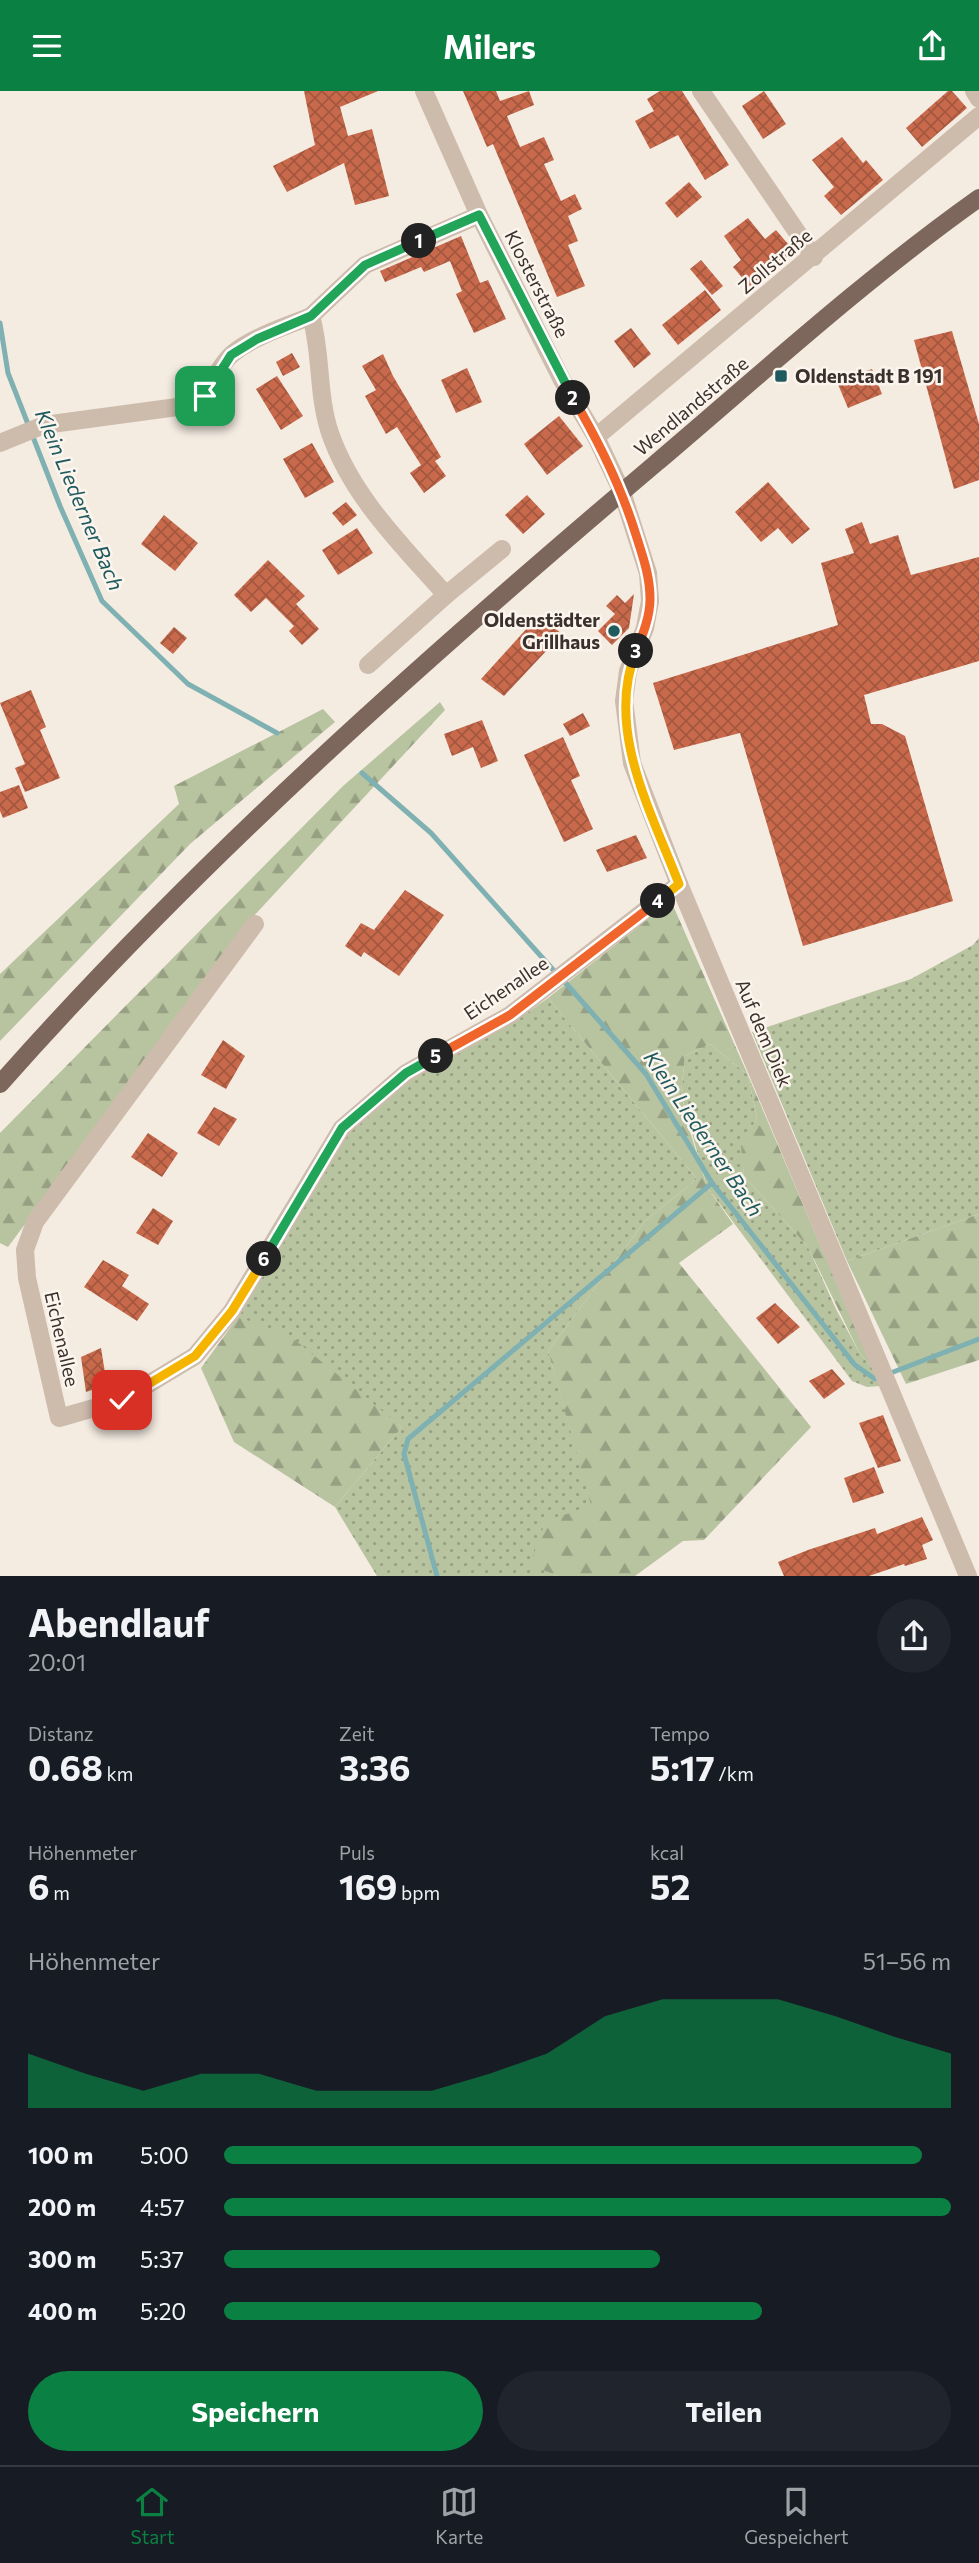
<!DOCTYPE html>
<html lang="de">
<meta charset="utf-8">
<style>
body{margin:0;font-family:Commissioner,sans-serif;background:#20242c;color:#f1f3f6;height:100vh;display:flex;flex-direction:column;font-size:26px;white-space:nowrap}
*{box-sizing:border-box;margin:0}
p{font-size:23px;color:#9ea1a6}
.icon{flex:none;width:38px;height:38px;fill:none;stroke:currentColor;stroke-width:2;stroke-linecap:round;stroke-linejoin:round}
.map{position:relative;height:1485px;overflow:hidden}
.drawer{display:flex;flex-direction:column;background:#171b24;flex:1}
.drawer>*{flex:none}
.pin{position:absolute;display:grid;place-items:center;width:60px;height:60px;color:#fff;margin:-30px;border-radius:14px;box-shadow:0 4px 10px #0006}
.km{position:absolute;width:35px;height:35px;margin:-18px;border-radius:50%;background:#222;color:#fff;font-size:19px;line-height:35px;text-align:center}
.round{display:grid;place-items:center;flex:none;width:74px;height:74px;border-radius:37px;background:#20242c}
.summary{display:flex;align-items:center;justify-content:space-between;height:119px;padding:0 28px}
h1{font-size:38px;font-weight:700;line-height:52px}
.figures{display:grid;grid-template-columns:repeat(3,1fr);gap:10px;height:119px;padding:7px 28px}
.figures div{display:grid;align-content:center}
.figures b{font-size:35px;font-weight:700}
.figures small{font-size:19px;font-weight:400}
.figures p{font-size:19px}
.chart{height:196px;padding:14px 28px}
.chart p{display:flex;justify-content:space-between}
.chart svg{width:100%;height:126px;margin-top:7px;fill:#0b8043;opacity:.7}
.button{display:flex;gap:14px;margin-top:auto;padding:14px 28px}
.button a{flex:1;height:80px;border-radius:42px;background:#0b8043;color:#fff;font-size:28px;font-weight:700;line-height:80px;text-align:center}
.button a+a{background:#20242c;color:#f1f3f6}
ul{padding:0 28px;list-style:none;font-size:23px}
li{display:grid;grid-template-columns:112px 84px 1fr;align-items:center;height:52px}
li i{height:18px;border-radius:9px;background:#0b8043}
header{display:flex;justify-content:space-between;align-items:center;height:91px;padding:0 28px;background:#0b8043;color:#fff;font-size:32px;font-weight:700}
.tab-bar{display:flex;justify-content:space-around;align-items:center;height:98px;border-top:2px solid #363941;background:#171b24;font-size:19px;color:#9ea1a6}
.tab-bar a{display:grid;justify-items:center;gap:4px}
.tab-bar .current{color:#0b8043}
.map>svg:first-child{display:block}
.grass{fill:url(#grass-dots)}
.forest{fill:url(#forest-firs)}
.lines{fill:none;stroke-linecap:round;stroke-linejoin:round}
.stream{stroke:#7fb0b2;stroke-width:5}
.building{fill:url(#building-cross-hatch)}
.minor{stroke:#cdbbac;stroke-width:18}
.primary{stroke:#7d675c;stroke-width:18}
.split-1-casing{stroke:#fff;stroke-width:14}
.split-2-casing{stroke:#fff;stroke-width:14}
.split-3-casing{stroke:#fff;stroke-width:14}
.split-4-casing{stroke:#fff;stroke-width:14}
.split-5-casing{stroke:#fff;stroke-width:14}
.split-6-casing{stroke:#fff;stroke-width:14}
.split-7-casing{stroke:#fff;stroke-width:14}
.split-1{stroke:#22a559;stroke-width:9}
.split-2{stroke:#22a559;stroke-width:9}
.split-3{stroke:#f0652b;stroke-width:9}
.split-4{stroke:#f5b400;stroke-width:9}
.split-5{stroke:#f0652b;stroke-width:9}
.split-6{stroke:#22a559;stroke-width:9}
.split-7{stroke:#f5b400;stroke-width:9}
.poi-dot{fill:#1f5a5e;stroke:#fbf5ee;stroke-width:2.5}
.labels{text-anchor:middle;stroke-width:5;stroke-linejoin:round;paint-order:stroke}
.street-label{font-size:19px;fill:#3b302b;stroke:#fbf5ee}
.poi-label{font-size:19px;font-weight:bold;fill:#3b302b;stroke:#fbf5ee;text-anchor:start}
.water-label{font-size:21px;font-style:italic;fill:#1f5a5e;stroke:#fbf5ee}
</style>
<header><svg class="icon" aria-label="menu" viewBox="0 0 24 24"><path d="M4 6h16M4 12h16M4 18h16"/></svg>Milers<svg class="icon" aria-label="share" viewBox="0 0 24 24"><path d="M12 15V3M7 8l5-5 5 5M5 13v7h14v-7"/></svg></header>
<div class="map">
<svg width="979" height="1485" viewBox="0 0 979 1485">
<defs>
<pattern id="grass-dots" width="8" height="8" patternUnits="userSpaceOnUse" patternTransform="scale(1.75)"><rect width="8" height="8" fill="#b8c4a0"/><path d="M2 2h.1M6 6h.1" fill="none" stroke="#97a083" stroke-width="1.8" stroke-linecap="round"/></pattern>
<pattern id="forest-firs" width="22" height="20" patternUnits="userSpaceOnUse" patternTransform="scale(1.75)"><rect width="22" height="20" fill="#b8c4a0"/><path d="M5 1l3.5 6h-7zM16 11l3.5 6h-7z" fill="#97a083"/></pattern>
<pattern id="building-cross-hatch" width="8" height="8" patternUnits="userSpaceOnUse" patternTransform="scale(1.75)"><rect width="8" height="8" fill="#c8694b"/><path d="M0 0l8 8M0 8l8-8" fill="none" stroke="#a4573f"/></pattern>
</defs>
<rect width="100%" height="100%" fill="#f4ebe1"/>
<g class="grass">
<polygon points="979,847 979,1123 847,1170 752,941 911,888 973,854"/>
<polygon points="548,907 697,1088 645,1130 548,1260 592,1414 530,1473 558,1485 377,1485 335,1416 402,1336 238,1226 349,1041 413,987 517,929"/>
<polygon points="710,953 748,984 757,1027 742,1055 744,1085 808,1156 836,1218 859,1261 873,1278 880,1295 867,1296 852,1290 707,1096 681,1003 685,965"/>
</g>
<g class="forest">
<polygon points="440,611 445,619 252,827 8,1156 0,1152 0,1042 343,695"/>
<polygon points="323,618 335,631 190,753 0,950 0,883 179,713 174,695"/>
<polygon points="671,810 748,984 873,1278 859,1261 808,1156 744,1085 741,1055 757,1027 748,984 710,953 685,965 681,1003 690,1040 707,1096 733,1133 679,1172 811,1336 704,1449 683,1450 635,1485 558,1485 530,1474 545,1431 591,1414 548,1260 645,1130 697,1088 548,907"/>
<polygon points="979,1123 979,1269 906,1293 847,1170"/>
<polygon points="238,1226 290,1245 402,1336 335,1416 234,1351 201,1277"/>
</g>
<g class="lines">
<g class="stream">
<polyline points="0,232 8,282 60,415 102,510 188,593 277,642"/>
<polyline points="362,682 431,742 556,882"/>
<polyline points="563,889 646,983 712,1092 855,1274 875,1288 979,1248"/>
<polyline points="437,1485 404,1363 408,1348 712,1092"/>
</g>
</g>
<g class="building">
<polygon points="304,0 378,0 340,16 348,45 372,38 389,105 355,114 344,72 287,101 273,75 315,54"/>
<polygon points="463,0 496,0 500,10 529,0 534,14 507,25 520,56 544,46 554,69 544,73 561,110 575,103 582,118 568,125 578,150 568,154 585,195 557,206 493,53 487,56"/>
<polygon points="660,0 682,0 729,74 705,89 678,44 650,58 635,30 654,20 647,8"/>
<polygon points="764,0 786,33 763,48 742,15"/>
<polygon points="948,0 952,0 967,17 922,56 906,37"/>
<polygon points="842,46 863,72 866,69 883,89 841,124 824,105 834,96 812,69"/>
<polygon points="689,91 702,106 677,127 665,112"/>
<polygon points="748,127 765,148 776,139 794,160 751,197 733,176 741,169 724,145"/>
<polygon points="461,145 480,192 488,189 506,228 474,242 456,203 462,200 450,170 424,181 421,176 385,191 380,180"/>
<polygon points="701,169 723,195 712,204 690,178"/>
<polygon points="705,199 721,219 678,254 662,234"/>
<polygon points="631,237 651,263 634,277 614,250"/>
<polygon points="952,240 979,333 979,389 954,398 914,249"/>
<polygon points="292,262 300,276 283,285 276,271"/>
<polygon points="383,263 393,285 441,366 435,370 446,385 424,402 410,382 421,374 397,336 386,343 365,305 376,299 362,275"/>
<polygon points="467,277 482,311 456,322 441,289"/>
<polygon points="872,278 882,303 848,317 837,291"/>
<polygon points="277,285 303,325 281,339 256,298"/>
<polygon points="559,325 583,355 547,384 524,353"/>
<polygon points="312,352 334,391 305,407 283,368"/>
<polygon points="768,391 810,438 792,453 778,437 761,451 735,421"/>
<polygon points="527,404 545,423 523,443 505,424"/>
<polygon points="346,411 357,424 343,435 332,422"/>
<polygon points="164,424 198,452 175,480 141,453"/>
<polygon points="862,431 870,453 898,444 911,484 979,466 979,570 864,604 871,633 882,633 905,645 953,810 803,855 740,642 674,659 653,592 838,534 821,472 854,462 845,438"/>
<polygon points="357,437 373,462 338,484 322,459"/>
<polygon points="268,469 305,505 296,513 319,538 302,554 289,540 294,535 266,507 251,521 234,504"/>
<polygon points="634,503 629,537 612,554 598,540 615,523 606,515 617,504 625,512"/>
<polygon points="539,524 562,543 504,605 481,588"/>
<polygon points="174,536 187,547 173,563 160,552"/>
<polygon points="31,599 46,636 40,639 60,687 25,701 15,677 25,673 0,612"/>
<polygon points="583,622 590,635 570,645 563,633"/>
<polygon points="482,629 498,670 481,677 473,656 452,665 444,643"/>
<polygon points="563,646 580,685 571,689 593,738 564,751 524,664"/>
<polygon points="19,694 28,717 3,727 0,720 0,701"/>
<polygon points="636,744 647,767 607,781 596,759"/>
<polygon points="405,799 444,824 399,885 364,861 361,866 345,855 361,832 374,839"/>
<polygon points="223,949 245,965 226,998 201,984"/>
<polygon points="214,1016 237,1028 219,1055 197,1042"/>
<polygon points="148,1042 178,1062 162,1086 131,1066"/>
<polygon points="153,1117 173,1130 158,1154 136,1142"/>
<polygon points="103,1169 129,1184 122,1195 149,1213 137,1230 84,1196"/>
<polygon points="775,1212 800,1236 778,1253 756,1227"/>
<polygon points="101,1257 107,1294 86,1301 81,1266"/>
<polygon points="832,1278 845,1293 824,1308 809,1290"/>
<polygon points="883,1324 901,1370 878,1377 859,1332"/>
<polygon points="874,1376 884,1402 853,1412 844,1387"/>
<polygon points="922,1426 933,1449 922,1454 927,1468 905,1475 904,1473 869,1485 784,1485 778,1471 808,1459 875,1437 877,1443"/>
</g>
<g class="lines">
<g class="minor">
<polyline points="424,0 479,124 562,289 596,346 622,401 648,482 650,510 645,537 628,580 624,610 632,672 679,793 968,1485"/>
<polyline points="701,0 814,166"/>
<polyline points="974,0 979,8"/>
<polyline points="596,346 979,25"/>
<path d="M0,352L44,334L192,314C213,299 216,277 232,263C254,245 285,236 311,225"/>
<polyline points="446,504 502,458"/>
<path d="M368,574L446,504C402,454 352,406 330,342C317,303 322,263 311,225L365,174L479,124"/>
<polyline points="255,833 35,1131 25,1159 27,1187 59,1327 122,1309 195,1265 232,1220 342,1037 406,982 510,924 679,793"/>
</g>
<path class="primary" d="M0,993C199,768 426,567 655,373C761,283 865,188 979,107"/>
</g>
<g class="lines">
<defs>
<polyline id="split-1" points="205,305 231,264 257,248 311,225 365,174 419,150"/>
<polyline id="split-2" points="419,150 479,124 573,307"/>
<path id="split-3" d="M573,307C599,351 621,395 636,444C643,466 650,485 650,508C650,526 643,543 636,560"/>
<path id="split-4" d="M636,560C605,638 651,720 679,793L658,810"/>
<polyline id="split-5" points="436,965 510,924 658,810"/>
<polyline id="split-6" points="264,1168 342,1037 406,982 436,965"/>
<polyline id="split-7" points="122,1309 195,1265 232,1220 264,1168"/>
</defs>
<use href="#split-1" class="split-1-casing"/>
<use href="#split-2" class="split-2-casing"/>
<use href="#split-3" class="split-3-casing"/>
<use href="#split-4" class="split-4-casing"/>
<use href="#split-5" class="split-5-casing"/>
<use href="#split-6" class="split-6-casing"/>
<use href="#split-7" class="split-7-casing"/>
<use href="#split-1" class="split-1"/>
<use href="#split-2" class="split-2"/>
<use href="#split-3" class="split-3"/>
<use href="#split-4" class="split-4"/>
<use href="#split-5" class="split-5"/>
<use href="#split-6" class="split-6"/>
<use href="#split-7" class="split-7"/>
</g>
<g class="poi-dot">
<rect x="774" y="278" width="14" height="14" rx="3.5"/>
<circle cx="614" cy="540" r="7"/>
</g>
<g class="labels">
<g class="street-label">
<text transform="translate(775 170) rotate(-40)" y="7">Zollstraße</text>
<text transform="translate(537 193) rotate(63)" y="7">Klosterstraße</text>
<text transform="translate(691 315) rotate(-40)" y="7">Wendlandstraße</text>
<text transform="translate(506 897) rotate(-34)" y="7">Eichenallee</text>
<text transform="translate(764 942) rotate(67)" y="7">Auf dem Diek</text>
<text transform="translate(62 1248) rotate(77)" y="7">Eichenallee</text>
</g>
<g class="poi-label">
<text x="795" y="292">Oldenstadt B 191</text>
<text x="600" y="536" text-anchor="end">Oldenstädter<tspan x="600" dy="22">Grillhaus</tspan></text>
</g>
<g class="water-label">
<text transform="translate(79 409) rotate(67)" y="7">Klein Liederner Bach</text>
<text transform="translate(703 1043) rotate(56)" y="7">Klein Liederner Bach</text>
</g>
</g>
</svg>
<div class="pin" style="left:205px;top:305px;background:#1e9e55"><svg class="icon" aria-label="arrive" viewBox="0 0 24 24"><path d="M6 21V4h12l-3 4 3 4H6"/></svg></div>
<div class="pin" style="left:122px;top:1309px;background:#d93025"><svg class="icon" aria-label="check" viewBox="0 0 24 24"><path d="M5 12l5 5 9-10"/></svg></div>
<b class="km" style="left:419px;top:150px">1</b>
<b class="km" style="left:573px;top:307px">2</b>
<b class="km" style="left:636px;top:560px">3</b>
<b class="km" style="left:658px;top:810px">4</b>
<b class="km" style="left:436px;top:965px">5</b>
<b class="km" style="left:264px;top:1168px">6</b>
</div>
<section class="drawer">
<div class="summary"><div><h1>Abendlauf</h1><p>20:01</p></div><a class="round"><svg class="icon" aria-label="share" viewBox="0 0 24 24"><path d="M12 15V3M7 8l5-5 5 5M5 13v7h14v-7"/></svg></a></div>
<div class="figures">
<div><p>Distanz</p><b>0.68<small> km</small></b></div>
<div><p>Zeit</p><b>3:36</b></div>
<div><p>Tempo</p><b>5:17<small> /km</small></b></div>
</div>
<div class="figures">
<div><p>Höhenmeter</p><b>6<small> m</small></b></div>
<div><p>Puls</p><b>169<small> bpm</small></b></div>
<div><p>kcal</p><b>52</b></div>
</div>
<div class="chart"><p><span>Höhenmeter</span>51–56 m</p>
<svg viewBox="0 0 160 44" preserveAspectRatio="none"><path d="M0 44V25L10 32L20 38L30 32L40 32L50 38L60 38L70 38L80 32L90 25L100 12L110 6L120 6L130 6L140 12L150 19L160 25V44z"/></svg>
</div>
<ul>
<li><b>100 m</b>5:00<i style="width:96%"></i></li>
<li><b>200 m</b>4:57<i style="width:100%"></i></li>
<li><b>300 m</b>5:37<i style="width:60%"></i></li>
<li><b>400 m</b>5:20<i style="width:74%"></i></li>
</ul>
<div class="button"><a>Speichern</a><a>Teilen</a></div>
</section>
<nav class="tab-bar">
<a class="current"><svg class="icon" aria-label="home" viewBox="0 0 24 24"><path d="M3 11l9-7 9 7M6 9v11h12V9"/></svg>Start</a>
<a><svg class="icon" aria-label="map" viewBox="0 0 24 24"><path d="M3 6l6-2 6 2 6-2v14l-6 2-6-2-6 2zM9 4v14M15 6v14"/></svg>Karte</a>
<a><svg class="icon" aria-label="saved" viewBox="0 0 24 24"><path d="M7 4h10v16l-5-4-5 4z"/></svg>Gespeichert</a>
</nav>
